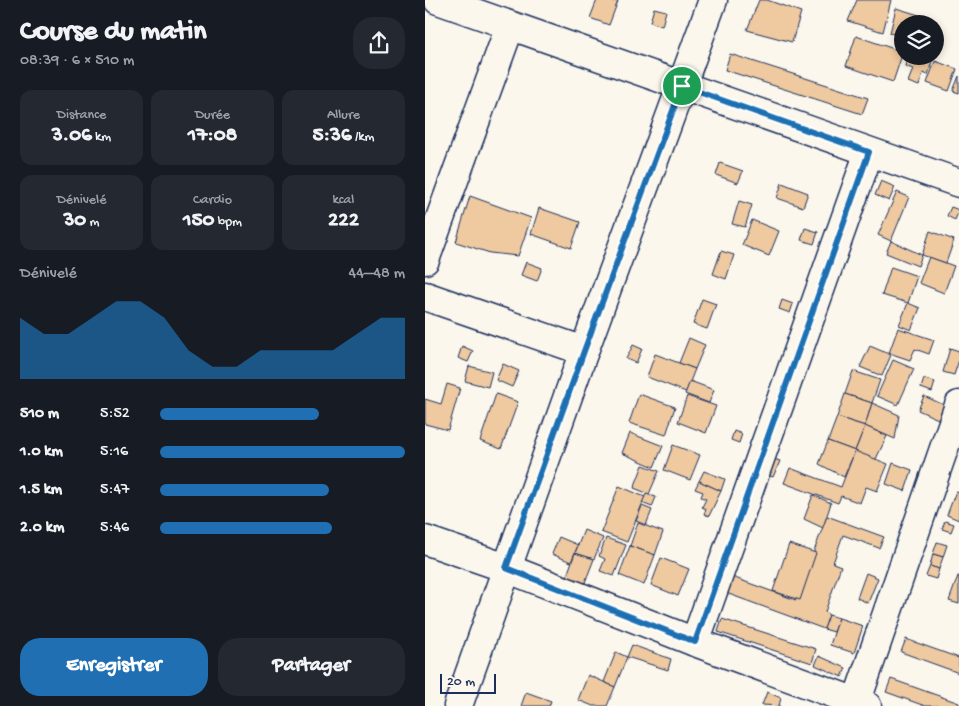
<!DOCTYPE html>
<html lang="fr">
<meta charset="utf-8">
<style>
body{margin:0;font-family:"Gochi Hand",sans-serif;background:#242831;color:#f1f3f6;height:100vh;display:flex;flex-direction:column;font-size:19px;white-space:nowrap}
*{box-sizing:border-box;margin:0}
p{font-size:16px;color:#9ea1a6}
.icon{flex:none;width:28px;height:28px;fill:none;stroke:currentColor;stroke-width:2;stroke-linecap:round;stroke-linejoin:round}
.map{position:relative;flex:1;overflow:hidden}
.side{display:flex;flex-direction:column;background:#171b24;width:425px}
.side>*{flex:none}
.tools{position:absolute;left:469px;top:15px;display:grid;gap:10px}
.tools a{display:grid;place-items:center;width:50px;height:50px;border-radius:50%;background:#171b24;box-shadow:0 2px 8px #0003;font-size:25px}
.scale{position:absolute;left:15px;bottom:12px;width:56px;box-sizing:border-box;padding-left:5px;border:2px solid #1b2f5e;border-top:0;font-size:14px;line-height:18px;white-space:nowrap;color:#1b2f5e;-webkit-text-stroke:4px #fbf7ec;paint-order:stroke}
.pin{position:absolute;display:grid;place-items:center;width:42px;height:42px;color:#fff;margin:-21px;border:2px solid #fff;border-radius:50%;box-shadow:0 1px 5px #0007}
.round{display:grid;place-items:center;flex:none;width:52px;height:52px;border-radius:20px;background:#242831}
.headline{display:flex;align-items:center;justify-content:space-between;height:85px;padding:0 20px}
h1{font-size:28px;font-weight:800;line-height:38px}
.figures{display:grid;grid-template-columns:repeat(3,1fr);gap:8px;height:85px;padding:5px 20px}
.figures div{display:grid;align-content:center;border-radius:12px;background:#242831;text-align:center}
.figures b{font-size:21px;font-weight:800}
.figures small{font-size:14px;font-weight:400}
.figures p{font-size:14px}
.chart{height:140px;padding:10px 20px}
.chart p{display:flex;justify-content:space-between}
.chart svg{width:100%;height:90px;margin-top:5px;fill:#1f6fb2;opacity:.7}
.action{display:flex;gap:10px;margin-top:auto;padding:10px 20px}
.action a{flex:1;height:58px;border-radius:20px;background:#1f6fb2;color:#fff;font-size:20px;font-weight:800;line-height:58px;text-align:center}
.action a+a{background:#242831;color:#f1f3f6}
ul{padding:0 20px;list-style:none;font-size:16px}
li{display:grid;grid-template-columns:80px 60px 1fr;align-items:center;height:38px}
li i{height:12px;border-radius:6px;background:#1f6fb2}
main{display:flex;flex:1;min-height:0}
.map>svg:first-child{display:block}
.building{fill:#efc99f;stroke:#1b2f5e}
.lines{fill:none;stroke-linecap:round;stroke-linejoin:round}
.minor-casing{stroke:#1b2f5e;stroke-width:31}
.minor{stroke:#fbf7ec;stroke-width:28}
.route-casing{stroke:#fff;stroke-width:10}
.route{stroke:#1f6fb2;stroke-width:6}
</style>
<main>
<section class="side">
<div class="headline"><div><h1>Course du matin</h1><p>08:39 · 6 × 510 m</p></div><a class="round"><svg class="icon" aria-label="share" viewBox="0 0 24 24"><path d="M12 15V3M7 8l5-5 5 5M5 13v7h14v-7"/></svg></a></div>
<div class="figures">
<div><p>Distance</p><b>3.06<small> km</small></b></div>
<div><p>Durée</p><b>17:08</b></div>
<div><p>Allure</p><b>5:36<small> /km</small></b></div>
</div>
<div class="figures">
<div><p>Dénivelé</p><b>30<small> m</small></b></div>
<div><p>Cardio</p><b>150<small> bpm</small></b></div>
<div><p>kcal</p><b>222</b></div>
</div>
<div class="chart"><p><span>Dénivelé</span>44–48 m</p>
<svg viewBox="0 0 160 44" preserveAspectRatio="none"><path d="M0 44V14L10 22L20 22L30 14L40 6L50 6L60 14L70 30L80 38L90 38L100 30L110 30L120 30L130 30L140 22L150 14L160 14V44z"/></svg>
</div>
<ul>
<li><b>510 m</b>5:52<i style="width:65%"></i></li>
<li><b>1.0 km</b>5:16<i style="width:100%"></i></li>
<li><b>1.5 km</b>5:47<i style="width:69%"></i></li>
<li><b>2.0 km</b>5:46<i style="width:70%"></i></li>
</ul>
<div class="action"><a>Enregistrer</a><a>Partager</a></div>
</section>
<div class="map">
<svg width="534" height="706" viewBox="0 0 534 706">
<rect width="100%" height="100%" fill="#fbf7ec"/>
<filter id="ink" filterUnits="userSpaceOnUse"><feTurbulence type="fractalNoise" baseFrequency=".02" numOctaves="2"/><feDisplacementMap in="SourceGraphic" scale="10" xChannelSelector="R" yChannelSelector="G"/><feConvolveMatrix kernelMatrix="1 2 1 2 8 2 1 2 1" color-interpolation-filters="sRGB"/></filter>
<g filter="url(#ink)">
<g class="building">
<polygon points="172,0 193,1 184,25 165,18"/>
<polygon points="334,0 342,0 376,12 367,42 322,30"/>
<polygon points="432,0 466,0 458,32 423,21"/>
<polygon points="229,8 241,11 237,26 225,22"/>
<polygon points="471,8 494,15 492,24 478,24 478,36 465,33"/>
<polygon points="431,36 478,52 468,82 421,66"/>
<polygon points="305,54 443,98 437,114 300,70"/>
<polygon points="483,56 494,56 507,61 503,75 498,73 494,86 483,82 488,69 480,66"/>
<polygon points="510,61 532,69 524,91 502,83"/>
<polygon points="534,76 534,93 528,91"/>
<polygon points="295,163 318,171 313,183 291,175"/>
<polygon points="456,181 470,187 464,201 450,195"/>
<polygon points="357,183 383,193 378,207 352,198"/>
<polygon points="472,192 484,197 466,241 453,235"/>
<polygon points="45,196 106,218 93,256 65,253 31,242"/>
<polygon points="314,201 327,205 320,227 307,224"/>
<polygon points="526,207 534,210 530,220 522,216"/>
<polygon points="114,208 155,222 146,248 106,234"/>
<polygon points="327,220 354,231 344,256 317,245"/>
<polygon points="380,228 393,232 389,244 376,240"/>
<polygon points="505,231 529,240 521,263 497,255"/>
<polygon points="466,241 497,255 493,266 461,253"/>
<polygon points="296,251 309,255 301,279 288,274"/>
<polygon points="504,257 529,266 519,293 494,283"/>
<polygon points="101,262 117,268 112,281 96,275"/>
<polygon points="466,267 492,276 483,303 457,295"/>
<polygon points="277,299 291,304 282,329 268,324"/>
<polygon points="357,300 368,304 365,313 354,309"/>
<polygon points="483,303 495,308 486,330 474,325"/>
<polygon points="473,328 509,340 504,354 490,349 485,360 464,353"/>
<polygon points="264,338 280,345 270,369 254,363"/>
<polygon points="208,345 217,349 211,363 201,359"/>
<polygon points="37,346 48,351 43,362 33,358"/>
<polygon points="445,346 466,355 457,376 435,367"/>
<polygon points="525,348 534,351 534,360 529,375 518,372"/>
<polygon points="230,354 270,369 261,392 222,377"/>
<polygon points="468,360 489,369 473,405 452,396"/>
<polygon points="78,364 94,371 87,387 71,380"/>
<polygon points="44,366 67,372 63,387 40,381"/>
<polygon points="428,371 455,380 447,403 420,394"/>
<polygon points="499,379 510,382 507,392 496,388"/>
<polygon points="265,381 289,390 284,403 260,394"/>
<polygon points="22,384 35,388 23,430 0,424 0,399 16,404"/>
<polygon points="71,394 93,402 76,449 55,441"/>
<polygon points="214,394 250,407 241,435 204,423"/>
<polygon points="420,394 447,403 440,426 412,417"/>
<polygon points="262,396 291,406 281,433 253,422"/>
<polygon points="499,396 519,405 513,419 493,410"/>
<polygon points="447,403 474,415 470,439 440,426"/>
<polygon points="412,417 440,426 430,451 403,441"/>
<polygon points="440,426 462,436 450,461 430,451"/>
<polygon points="309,431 317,434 314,443 306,440"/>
<polygon points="205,433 238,446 229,467 197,453"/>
<polygon points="403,441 430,451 419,477 394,464"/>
<polygon points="248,445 275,455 265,480 239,470"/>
<polygon points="430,451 463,464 452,491 441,487 435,503 416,496 413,503 359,483 365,468 416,487"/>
<polygon points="343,457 355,461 348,477 337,473"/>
<polygon points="468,463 487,470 480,491 461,484"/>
<polygon points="218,465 234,471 224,494 209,488"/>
<polygon points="279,471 300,479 296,491 274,481"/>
<polygon points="274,481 296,491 284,516 279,514 281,509 277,507 281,499 276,497 278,492 270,489"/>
<polygon points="194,486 220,497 202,542 176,532"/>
<polygon points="531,491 534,492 534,520 522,515"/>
<polygon points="221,494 231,497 227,507 217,503"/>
<polygon points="388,495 406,503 398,528 379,519"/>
<polygon points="217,506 227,510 221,525 211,521"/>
<polygon points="402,516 459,537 454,548 418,535 408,563 416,566 400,612 404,615 399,629 301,593 307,577 371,600"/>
<polygon points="520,521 529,524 526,532 517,529"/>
<polygon points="213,523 238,532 230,555 205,546"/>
<polygon points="159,530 178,538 169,559 150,553"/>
<polygon points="134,537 153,545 146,562 127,554"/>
<polygon points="181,538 201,545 189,576 175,571 180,559 174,556"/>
<polygon points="512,542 522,545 518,557 508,554"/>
<polygon points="364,544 391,553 375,600 348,591"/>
<polygon points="205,546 230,555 219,585 194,575"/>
<polygon points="150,553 169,559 159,585 141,578"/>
<polygon points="508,554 518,557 514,569 505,566"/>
<polygon points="236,558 264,569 253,596 226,585"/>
<polygon points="505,566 514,569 511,579 501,576"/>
<polygon points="441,573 453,578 443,603 432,598"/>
<polygon points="533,576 534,576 534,604 524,601"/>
<polygon points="404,615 414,618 409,632 399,629"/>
<polygon points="414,618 438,626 429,653 405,645"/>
<polygon points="297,619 391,649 387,663 293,632"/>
<polygon points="481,639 534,658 534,673 476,652"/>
<polygon points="207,645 246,659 243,670 202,657"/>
<polygon points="191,652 202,657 190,687 179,682"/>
<polygon points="394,656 421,668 417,677 390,665"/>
<polygon points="163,675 190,687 182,706 168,706 153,700"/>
<polygon points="466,679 534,703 534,706 500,706 461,692"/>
<polygon points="101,692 126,701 124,706 96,706"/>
<polygon points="342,692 356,698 354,706 337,705"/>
</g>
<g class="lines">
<defs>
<g id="minor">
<polyline points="13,0 534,183"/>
<polyline points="0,260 85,26"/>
<polyline points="0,296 159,351"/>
<polyline points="0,540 81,568 270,642 442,706"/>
<polyline points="270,642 444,152"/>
<polyline points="33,706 159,351 288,0"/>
<polyline points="430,706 534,405"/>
</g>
</defs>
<use href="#minor" class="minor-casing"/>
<use href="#minor" class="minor"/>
</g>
</g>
<g class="lines" filter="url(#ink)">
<defs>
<polygon id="route" points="257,86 444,152 270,642 81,568 159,351"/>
</defs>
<use href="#route" class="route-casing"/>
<use href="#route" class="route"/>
</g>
</svg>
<div class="tools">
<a><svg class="icon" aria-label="layers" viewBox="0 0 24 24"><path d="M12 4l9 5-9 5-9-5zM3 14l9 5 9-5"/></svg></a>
</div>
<div class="scale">20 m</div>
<div class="pin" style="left:257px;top:86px;background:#1e9e55"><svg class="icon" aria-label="arrive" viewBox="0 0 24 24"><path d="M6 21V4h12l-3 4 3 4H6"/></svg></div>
</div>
</main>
